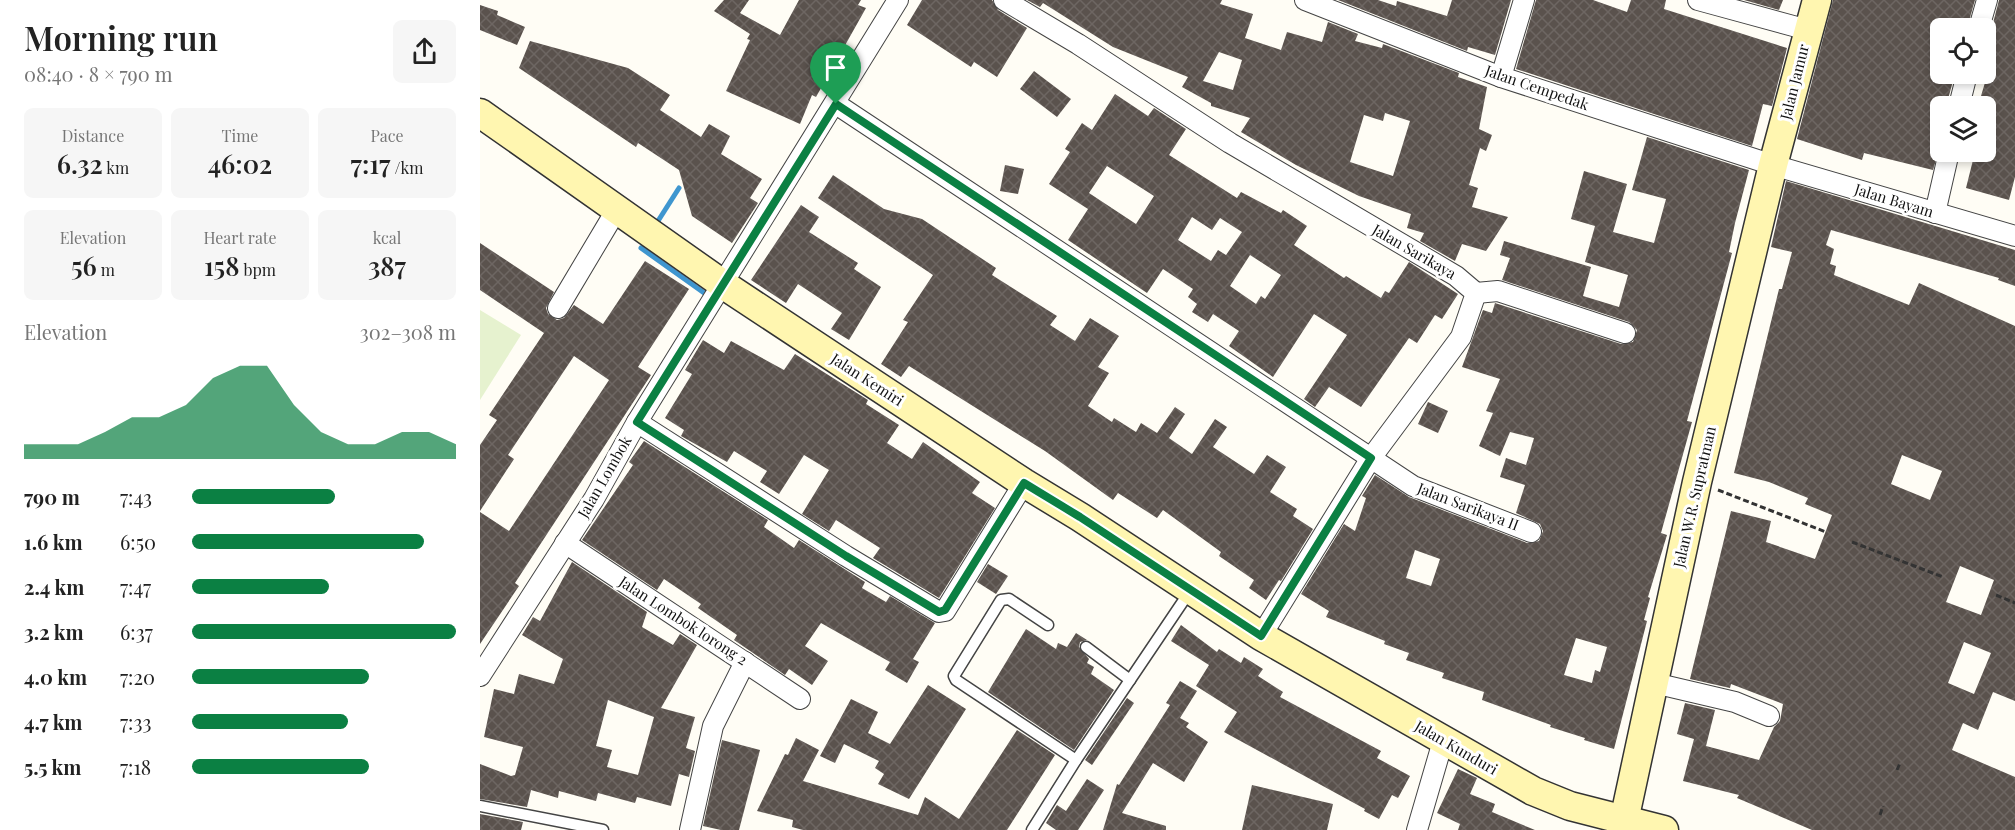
<!DOCTYPE html>
<meta charset="utf-8">
<style>
body{margin:0;font-family:"Playfair Display",serif;background:#f6f6f6;color:#222;height:100vh;display:flex;flex-direction:column;font-size:22px;white-space:nowrap}
*{box-sizing:border-box;margin:0}
p{font-size:20px;color:#767676}
.icon{flex:none;width:33px;height:33px;fill:none;stroke:currentColor;stroke-width:2;stroke-linecap:round;stroke-linejoin:round}
.map{position:relative;flex:1;overflow:hidden}
.details{display:flex;flex-direction:column;background:#fff;width:480px}
.details>*{flex:none}
.controls{position:absolute;left:1450px;top:18px;display:grid;gap:12px}
.controls a{display:grid;place-items:center;width:66px;height:66px;border-radius:9px;background:#fff;box-shadow:0 3px 9px #0003;font-size:30px}
.pin{position:absolute;display:grid;place-items:center;width:51px;height:51px;color:#fff;margin:-62px -26px;border-radius:50% 50% 50% 0;rotate:-45deg;box-shadow:0 0 6px #0007}
.pin .icon{rotate:45deg}
.round{display:grid;place-items:center;flex:none;width:63px;height:63px;border-radius:9px;background:#f6f6f6}
.headline{display:flex;align-items:center;justify-content:space-between;height:102px;padding:0 24px}
h1{font-size:33px;font-weight:600;line-height:45px}
.stats{display:grid;grid-template-columns:repeat(3,1fr);gap:9px;height:102px;padding:6px 24px}
.stats div{display:grid;align-content:center;border-radius:9px;background:#f6f6f6;text-align:center}
.stats b{font-size:26px;font-weight:600}
.stats small{font-size:16px;font-weight:400}
.stats p{font-size:16px}
.chart{height:168px;padding:12px 24px}
.chart p{display:flex;justify-content:space-between}
.chart svg{width:100%;height:108px;margin-top:6px;fill:#0b8043;opacity:.7}
ul{padding:0 24px;list-style:none;font-size:20px}
li{display:grid;grid-template-columns:96px 72px 1fr;align-items:center;height:45px}
li i{height:15px;border-radius:8px;background:#0b8043}
main{display:flex;flex:1;min-height:0}
.map>svg:first-child{display:block}
.pitch{fill:#e6f2cf}
.lines{fill:none;stroke-linecap:round;stroke-linejoin:round}
.stream{stroke:#3f96cf;stroke-width:5}
.building{fill:url(#building-cross-hatch);fill-rule:evenodd}
.lane-casing{stroke:#444;stroke-width:13}
.street-casing{stroke:#444;stroke-width:22}
.secondary-casing{stroke:#333;stroke-width:31}
.path{stroke:#333;stroke-width:3;stroke-dasharray:6 3;stroke-linecap:butt}
.lane{stroke:#fff;stroke-width:10}
.street{stroke:#fff;stroke-width:20}
.secondary{stroke:#fff6b0;stroke-width:28}
.route-casing{stroke:#fff;stroke-width:12}
.route{stroke:#0b8043;stroke-width:8}
.labels{text-anchor:middle;stroke-width:6;stroke-linejoin:round;paint-order:stroke}
.street-label{font-size:15px;fill:#111;stroke:#fff}
</style>
<main>
<section class="details">
<div class="headline"><div><h1>Morning run</h1><p>08:40 · 8 × 790 m</p></div><a class="round"><svg class="icon" aria-label="share" viewBox="0 0 24 24"><path d="M12 15V3M7 8l5-5 5 5M5 13v7h14v-7"/></svg></a></div>
<div class="stats">
<div><p>Distance</p><b>6.32<small> km</small></b></div>
<div><p>Time</p><b>46:02</b></div>
<div><p>Pace</p><b>7:17<small> /km</small></b></div>
</div>
<div class="stats">
<div><p>Elevation</p><b>56<small> m</small></b></div>
<div><p>Heart rate</p><b>158<small> bpm</small></b></div>
<div><p>kcal</p><b>387</b></div>
</div>
<div class="chart"><p><span>Elevation</span>302–308 m</p>
<svg viewBox="0 0 160 44" preserveAspectRatio="none"><path d="M0 44V38L10 38L20 38L30 33L40 27L50 27L60 22L70 11L80 6L90 6L100 22L110 33L120 38L130 38L140 33L150 33L160 38V44z"/></svg>
</div>
<ul>
<li><b>790 m</b>7:43<i style="width:54%"></i></li>
<li><b>1.6 km</b>6:50<i style="width:88%"></i></li>
<li><b>2.4 km</b>7:47<i style="width:52%"></i></li>
<li><b>3.2 km</b>6:37<i style="width:100%"></i></li>
<li><b>4.0 km</b>7:20<i style="width:67%"></i></li>
<li><b>4.7 km</b>7:33<i style="width:59%"></i></li>
<li><b>5.5 km</b>7:18<i style="width:67%"></i></li>
</ul>
</section>
<div class="map">
<svg width="1535" height="830" viewBox="0 0 1535 830">
<defs>
<pattern id="building-cross-hatch" width="8" height="8" patternUnits="userSpaceOnUse" patternTransform="scale(1.5)"><rect width="8" height="8" fill="#5a524d"/><path d="M0 0l8 8M0 8l8-8" fill="none" stroke="#6d6662"/></pattern>
</defs>
<rect width="100%" height="100%" fill="#fffdf5"/>
<polygon class="pitch" points="0,310 41,335 0,400"/>
<g class="lines">
<g class="stream">
<polyline points="178,221 199,188"/>
<polyline points="161,248 227,295 224,299"/>
</g>
</g>
<g class="building">
<polygon points="244,0 269,0 260,13 300,35 319,0 381,0 378,5 386,8 336,97 332,95 320,124 246,91 270,40 267,39 270,34 234,11"/>
<polygon points="442,0 512,0 518,10 547,28 517,77 494,62 491,67 427,25"/>
<path d="M547,0H742L740,4L773,14L765,38L801,50L807,32L842,42L848,22L878,34L875,41L902,48L903,44L979,73L978,77L1007,87L999,129L1012,135L1006,151L1000,148L989,185L998,188L992,207L1028,217L1006,251L982,244L975,261L940,241L944,233L927,228L931,214L879,196L816,165L761,132L770,118L731,106V103L702,87L708,77L633,47L563,3L560,7ZM739,52L762,60L753,90L723,81ZM905,113L930,121L913,176L870,162L884,115L903,121Z"/>
<polygon points="858,0 898,0 916,6 917,1 967,16 972,0 1031,0 1015,55 988,47 987,51"/>
<polygon points="1056,0 1113,0 1147,12 1151,0 1186,0 1184,9 1307,48 1292,106 1283,104 1272,146 1036,69"/>
<polygon points="1264,0 1303,0 1299,10"/>
<polygon points="1353,0 1495,0 1487,28 1461,28 1461,74 1475,74 1468,99 1461,97 1461,143 1453,170 1384,153 1382,160 1317,139"/>
<polygon points="1519,0 1535,0 1535,177 1529,200 1486,188 1495,152 1506,152 1506,106 1498,106 1515,49 1506,46 1506,37 1511,31"/>
<polygon points="0,5 18,11 17,15 45,27 37,45 0,30"/>
<polygon points="50,41 148,68 190,95 180,110 221,137 229,124 250,136 241,154 282,179 270,198 278,203 252,243 212,216 199,170 158,143 156,147 39,68"/>
<polygon points="554,71 591,99 577,117 540,89"/>
<path d="M635,94L668,116L674,108L706,129L689,155L757,198L761,192L801,213L803,210L827,226L814,245L864,278L866,276L901,298L905,291L909,293L929,262L978,294L962,319L955,315L937,343L929,338L881,407L849,387L835,407L824,399L867,335L834,314L793,377L749,346L759,331L733,314L728,322L712,312L717,304L708,297L713,289L683,269L667,293L588,240L608,209L569,184L590,152L585,149L602,123L612,130ZM627,166L674,196L656,224L609,193ZM712,217L732,230L740,218L762,232L746,255L738,250L731,261L698,240ZM770,255L801,275L785,299L781,296L776,304L750,286Z"/>
<path d="M1167,137L1269,170L1255,223L1249,252L1252,253L1207,421L1212,422L1181,533L1187,535L1168,597L1170,598L1164,620L1167,621L1134,749L1104,740L1105,738L1070,727L1071,725L1002,700L1004,692L962,678L964,673L926,660L929,653L904,644L905,641L846,617L849,611L821,594L864,524L875,531L886,498L882,496L895,475L929,497L1047,543L1059,541L1063,531L1060,524L1036,513L1045,485L1020,477L1026,458L1046,465L1054,438L1030,432L1020,456L999,446L1013,413L1006,411L1020,379L982,367L1003,310L1012,313L1015,303L1141,344L1153,342L1157,330L1149,322L1022,280L1030,258L1020,255L1024,241L1111,267L1103,296L1139,307L1148,275L1105,262L1115,226L1091,219L1104,171L1147,184L1133,232L1174,243L1186,199L1152,190ZM935,550L960,559L951,586L926,578ZM1096,638L1127,647L1120,672L1115,670L1112,683L1084,675Z"/>
<polygon points="525,165 544,169 538,194 520,191"/>
<polygon points="353,175 404,209 442,219 516,268 512,275 577,316 570,325 595,341 610,318 639,336 618,367 629,373 608,406 632,422 634,418 656,432 661,423 677,433 695,407 705,414 689,438 712,454 735,419 747,427 733,447 774,474 787,455 806,467 790,492 817,509 813,516 833,529 801,581 799,580 786,600 769,588 774,580 739,556 741,552 683,510 677,518 638,493 633,500 565,451 429,366 421,377 401,364 428,322 423,320 453,275 338,198"/>
<path d="M1306,181L1535,250V286L1518,280L1519,278L1351,230L1346,245L1354,249L1350,264L1356,266L1354,275L1429,305L1439,283L1535,326V701L1513,692L1498,730L1483,723L1472,750L1535,777V830H1332L1257,798L1259,795L1203,781L1214,739L1197,734L1205,703L1235,710L1226,746L1279,760L1294,727L1300,721L1303,704L1251,684L1250,688L1210,679L1251,511L1291,521L1286,542L1335,559L1352,515L1325,504L1328,498L1289,482L1254,473L1299,289H1302L1312,252L1291,247ZM1422,455L1462,471L1450,500L1411,484ZM1480,566L1514,580L1501,615L1466,602ZM1484,642L1511,653L1494,694L1468,683Z"/>
<polygon points="321,205 339,217 329,232 378,263 374,269 401,287 369,340 351,329 362,313 318,284 306,303 271,280"/>
<polygon points="0,243 74,292 66,308 68,314 77,320 84,318 94,305 123,324 165,261 209,289 158,367 171,375 35,583 39,586 0,644 0,512 29,531 129,380 94,356 28,455 34,459 0,511 0,445 17,420 9,415 64,333 0,290"/>
<polygon points="223,340 244,353 251,341 304,370 315,354 388,400 386,404 419,425 407,443 432,459 443,442 500,482 492,493 515,508 459,598 393,558 400,548 356,520 349,531 322,514 349,470 324,455 299,494 280,482 287,471 254,451 247,462 201,436 204,430 185,418 212,374 205,370"/>
<polygon points="948,402 968,411 958,433 938,424"/>
<polygon points="164,441 288,520 284,527 314,548 319,540 385,582 382,588 406,602 410,596 455,623 433,659 439,662 427,683 405,670 410,662 341,623 325,646 348,661 332,685 309,669 305,675 254,640 257,635 218,608 221,604 184,579 177,590 102,540 153,465 149,462"/>
<path d="M92,562L167,612L162,627L193,645L200,634L217,645L181,708L215,717L206,748L215,751L209,777L199,774L191,806L157,797L155,803L118,793L116,801L79,791L78,798L51,790L47,807L0,799V764L31,776L35,775L43,747L4,737L14,689L34,694L39,674L74,684L83,659L42,635L53,617L60,621ZM128,700L174,717L158,775L127,767L132,750L116,746Z"/>
<polygon points="508,564 528,576 516,594 497,582"/>
<polygon points="701,625 737,652 739,649 761,663 764,657 783,669 778,676 803,692 800,697 901,751 897,758 930,776 918,798 912,795 899,819 884,811 885,809 744,732 757,712 716,686 729,665 691,641"/>
<polygon points="546,629 576,649 578,643 587,647 596,633 607,640 600,642 599,647 609,659 607,663 614,667 611,674 634,690 594,750 508,692"/>
<polygon points="700,681 717,691 700,718 709,723 706,727 728,742 704,782 673,763 642,813 686,826 686,830 623,830 637,784 639,785 690,705 686,703"/>
<polygon points="448,685 486,709 429,799 398,784 404,774 395,768 399,761 364,744 355,763 340,756 371,699 398,712 388,733 410,744"/>
<polygon points="647,698 654,703 612,765 605,760"/>
<polygon points="537,730 575,755 527,830 323,830 312,827 313,820 277,811 305,754 308,755 316,738 339,750 323,781 438,815 445,797 479,819"/>
<polygon points="242,740 280,750 259,830 241,830 223,826"/>
<polygon points="978,769 997,778 990,794 1015,804 1012,812 1055,830 978,830 980,824 957,813"/>
<polygon points="607,779 624,790 598,830 576,830 566,823 577,805 586,811"/>
<polygon points="772,785 853,804 847,830 762,830"/>
<polygon points="0,814 43,822 41,830 0,830"/>
</g>
<g class="lines">
<defs>
<g id="lane">
<polyline points="568,625 529,599 521,600 474,676 476,680 596,760"/>
<polyline points="606,647 650,680"/>
<polyline points="0,806 123,830"/>
<polyline points="552,830 596,760 710,591"/>
</g>
<g id="street">
<polyline points="524,0 598,44 750,143 976,276 996,293 981,337 891,458 781,636"/>
<polyline points="825,0 1021,77 1293,165 1535,236"/>
<polyline points="1218,0 1328,30"/>
<polyline points="1499,28 1507,0"/>
<polyline points="1021,77 1044,0"/>
<polyline points="356,104 933,486 1051,532"/>
<polyline points="1479,106 1487,74"/>
<polyline points="1455,213 1469,152"/>
<polyline points="996,293 1018,291 1145,333"/>
<polyline points="78,308 137,209"/>
<polyline points="157,422 366,556 459,612 465,611 544,483"/>
<polyline points="85,543 320,699"/>
<polyline points="0,676 114,499 157,422 418,0"/>
<polyline points="1174,683 1255,702 1289,716"/>
<polyline points="210,830 233,726 265,662"/>
<polyline points="937,830 963,741"/>
</g>
<g id="secondary">
<polyline points="0,113 244,285 544,483 600,517 781,636 1053,791 1090,806 1184,830"/>
<polyline points="1142,830 1217,482 1293,165 1337,0"/>
</g>
</defs>
<use href="#lane" class="lane-casing"/>
<use href="#street" class="street-casing"/>
<use href="#secondary" class="secondary-casing"/>
<g class="path">
<polyline points="1238,490 1346,532"/>
<polyline points="1372,542 1463,577"/>
<polyline points="1516,595 1535,603"/>
<polyline points="1417,770 1420,763"/>
<polyline points="1400,815 1403,806"/>
</g>
<use href="#lane" class="lane"/>
<use href="#street" class="street"/>
<use href="#secondary" class="secondary"/>
</g>
<g class="lines">
<defs>
<polygon id="route" points="356,104 891,458 781,636 600,517 544,483 465,610 459,612 366,556 157,422"/>
</defs>
<use href="#route" class="route-casing"/>
<use href="#route" class="route"/>
</g>
<g class="labels">
<g class="street-label">
<text transform="translate(1315 82) rotate(-76)" y="5">Jalan Jamur</text>
<text transform="translate(1057 88) rotate(19)" y="5">Jalan Cempedak</text>
<text transform="translate(1414 201) rotate(17)" y="5">Jalan Bayam</text>
<text transform="translate(934 252) rotate(30)" y="5">Jalan Sarikaya</text>
<text transform="translate(387 380) rotate(33)" y="5">Jalan Kemiri</text>
<text transform="translate(125 477) rotate(-60)" y="5">Jalan Lombok</text>
<text transform="translate(1215 497) rotate(-77)" y="5">Jalan W.R. Supratman</text>
<text transform="translate(988 507) rotate(21)" y="5">Jalan Sarikaya II</text>
<text transform="translate(203 621) rotate(33)" y="5">Jalan Lombok lorong 2</text>
<text transform="translate(976 748) rotate(30)" y="5">Jalan Kunduri</text>
</g>
</g>
</svg>
<div class="controls">
<a><svg class="icon" aria-label="locate" viewBox="0 0 24 24"><circle cx="12" cy="12" r="6"/><path d="M12 2v4M12 18v4M2 12h4M18 12h4"/></svg></a>
<a><svg class="icon" aria-label="layers" viewBox="0 0 24 24"><path d="M12 4l9 5-9 5-9-5zM3 14l9 5 9-5"/></svg></a>
</div>
<div class="pin" style="left:356px;top:104px;background:#1e9e55"><svg class="icon" aria-label="arrive" viewBox="0 0 24 24"><path d="M6 21V4h12l-3 4 3 4H6"/></svg></div>
</div>
</main>
